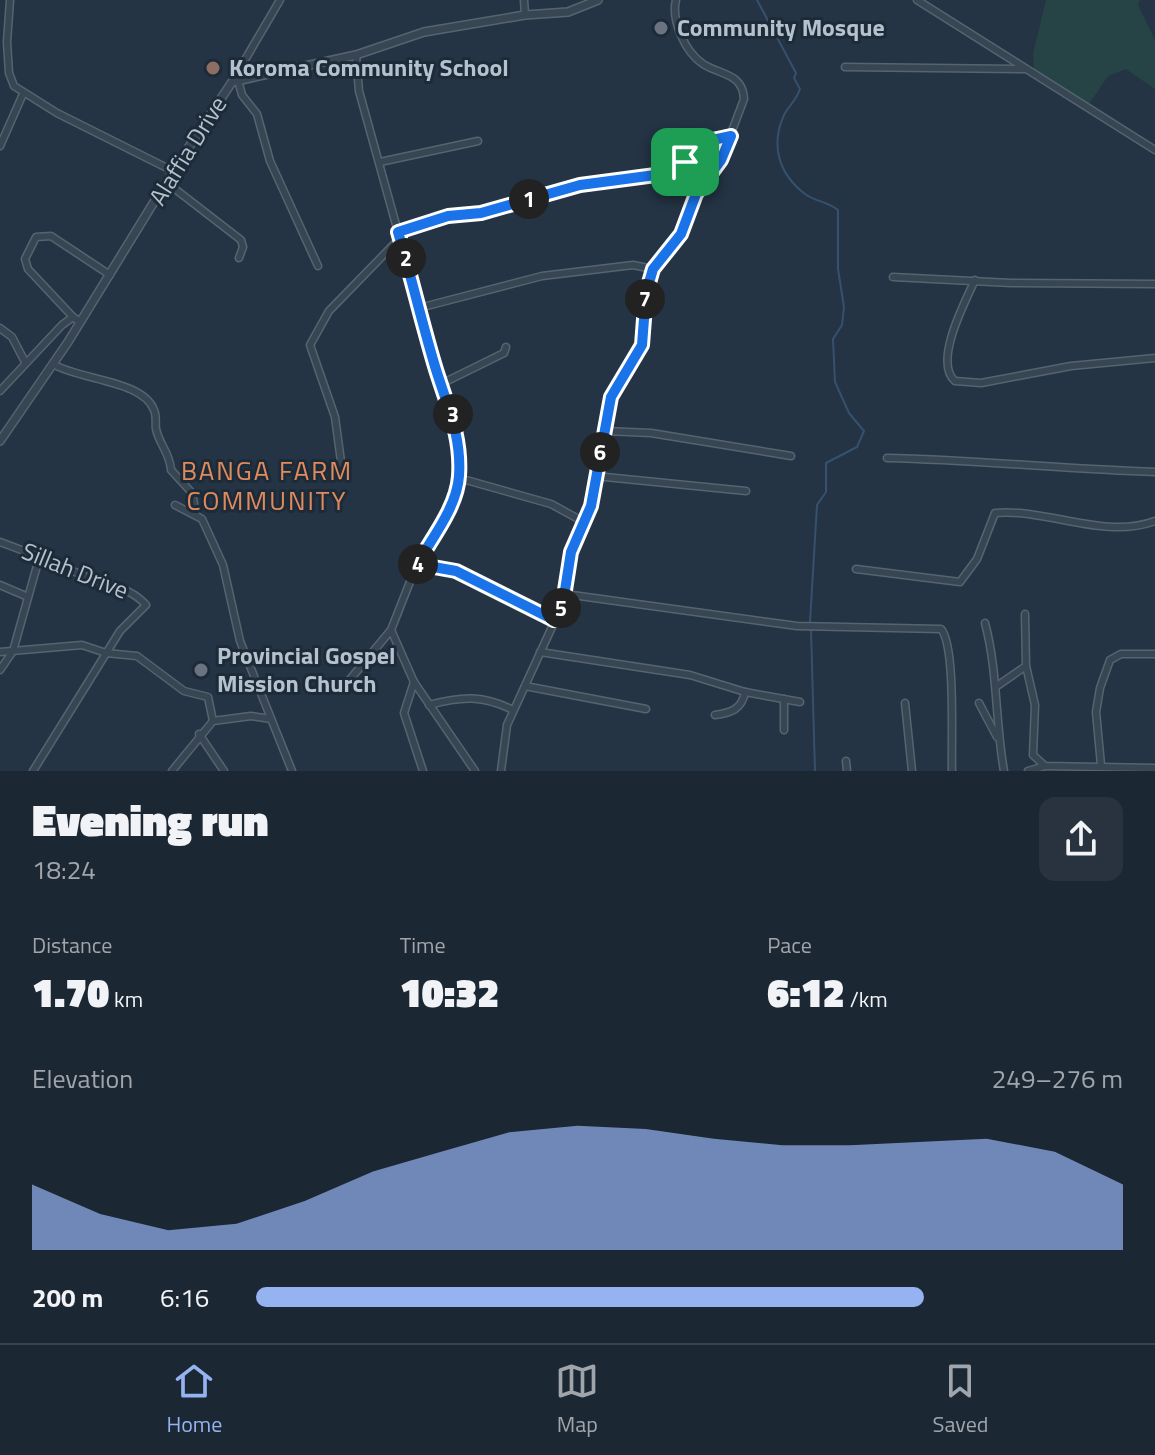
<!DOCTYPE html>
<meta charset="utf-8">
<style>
body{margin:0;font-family:"Titillium Web",sans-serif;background:#28333f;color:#f1f3f6;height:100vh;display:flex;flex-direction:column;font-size:30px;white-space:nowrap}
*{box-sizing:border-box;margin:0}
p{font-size:26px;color:#a0a5ac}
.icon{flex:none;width:44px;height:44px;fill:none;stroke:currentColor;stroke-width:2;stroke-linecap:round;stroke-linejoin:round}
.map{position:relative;height:771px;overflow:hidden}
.drawer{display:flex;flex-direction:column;background:#1b2733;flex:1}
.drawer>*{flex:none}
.pin{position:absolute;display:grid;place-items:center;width:68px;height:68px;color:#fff;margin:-34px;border-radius:16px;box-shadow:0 4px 12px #0006}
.km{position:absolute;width:40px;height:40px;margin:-20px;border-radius:50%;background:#222;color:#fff;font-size:22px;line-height:40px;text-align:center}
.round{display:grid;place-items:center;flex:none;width:84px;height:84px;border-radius:16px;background:#28333f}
.summary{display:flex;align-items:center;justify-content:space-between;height:136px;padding:0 32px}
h1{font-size:44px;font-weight:800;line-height:60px}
.figures{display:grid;grid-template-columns:repeat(3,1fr);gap:12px;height:136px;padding:8px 32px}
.figures div{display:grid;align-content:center}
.figures b{font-size:40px;font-weight:800}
.figures small{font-size:22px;font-weight:400}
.figures p{font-size:22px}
.chart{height:224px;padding:16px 32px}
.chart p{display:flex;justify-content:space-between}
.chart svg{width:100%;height:144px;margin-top:8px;fill:#95b2f1;opacity:.7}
ul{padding:0 32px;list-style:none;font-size:26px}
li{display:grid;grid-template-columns:128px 96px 1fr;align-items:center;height:60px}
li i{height:20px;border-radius:10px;background:#95b2f1}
.tabs{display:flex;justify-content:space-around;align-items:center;height:112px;border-top:2px solid #39444e;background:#1b2733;font-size:22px;color:#a0a5ac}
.tabs a{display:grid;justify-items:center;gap:4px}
.tabs .on{color:#95b2f1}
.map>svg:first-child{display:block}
.green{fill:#264445}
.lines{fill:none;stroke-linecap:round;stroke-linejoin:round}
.stream{stroke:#36516d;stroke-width:2}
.minor-casing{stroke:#566471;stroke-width:9}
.tertiary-casing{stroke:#566471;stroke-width:10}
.minor{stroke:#384654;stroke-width:6}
.tertiary{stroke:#384654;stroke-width:7}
.route-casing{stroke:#fff;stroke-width:16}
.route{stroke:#1a73e8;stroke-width:10}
.worship-dot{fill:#6b7280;stroke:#1d2b39;stroke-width:3}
.education-dot{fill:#8d6e63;stroke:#1d2b39;stroke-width:3}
.labels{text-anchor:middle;stroke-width:6;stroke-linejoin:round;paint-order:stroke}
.poi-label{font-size:24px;font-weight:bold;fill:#b5c1cd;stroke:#1d2b39;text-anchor:start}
.street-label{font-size:24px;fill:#b5c1cd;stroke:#1d2b39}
.neighbourhood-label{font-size:26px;letter-spacing:2px;fill:#e18b5d;stroke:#1d2b39}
</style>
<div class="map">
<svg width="1155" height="771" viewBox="0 0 1155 771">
<rect width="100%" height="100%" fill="#243444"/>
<polygon class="green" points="1046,0 1140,0 1138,5 1155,40 1155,89 1126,69 1108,76 1089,104 1034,69 1033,54"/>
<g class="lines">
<g class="stream">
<path d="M757,0L796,73L794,78L800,89C796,101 789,105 784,115C770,146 779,174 805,194C816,202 827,201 838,210V269L844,307L842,325L833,339L835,382L849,413L864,431L857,447L826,463V492L817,505L810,622"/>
<polyline points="811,629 815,771"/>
</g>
<defs>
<g id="minor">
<polyline points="10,0 7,42 9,73 14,86 57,113 173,171"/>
<polyline points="524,0 525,15"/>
<polyline points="917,0 1155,150"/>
<polyline points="845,67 1026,69"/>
<polyline points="238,80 242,95 257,114 270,161 318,266"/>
<polyline points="232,82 280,0"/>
<polyline points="0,146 23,94"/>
<polyline points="380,162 478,141"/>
<polyline points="166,182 241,240 243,247 239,258"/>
<polyline points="398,232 448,216 481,213 580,185 663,174 685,162 710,140 731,136"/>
<polyline points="893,277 1011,283 1155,284"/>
<path d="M975,280C965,302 933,362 955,381L981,383L1071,366L1155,358"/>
<polyline points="419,308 542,276 633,265 653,269"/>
<polyline points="73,317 28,269 25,259 36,237 51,236 110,275"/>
<polyline points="0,328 12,337 25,362"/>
<path d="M53,364C79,380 143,380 154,410C157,416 155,423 156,429C159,444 170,453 171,470L192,493L196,514"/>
<polyline points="441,384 504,353 506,347"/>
<polyline points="0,391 62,325 73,317 80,322"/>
<polyline points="605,431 651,433 791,456"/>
<path d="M887,458C977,460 1065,469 1155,472"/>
<polyline points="342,469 335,417 310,345 329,311 400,238"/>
<polyline points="595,476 746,491"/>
<polyline points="459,478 551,504 584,522"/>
<polyline points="175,505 202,519 223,565 240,641 292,771"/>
<path d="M0,542C31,553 59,565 89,578C111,588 129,586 146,605L120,631L33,771"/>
<polyline points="417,564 456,571 554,620"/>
<path d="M856,569L960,582L977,559L995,513C1047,508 1104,540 1155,521"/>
<polyline points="0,585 28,597"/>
<path d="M565,594L797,626L941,629C956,646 951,743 952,771"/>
<polyline points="1025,614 1026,666 1035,705 1033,755 1045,766 1155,768"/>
<path d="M985,623C998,672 995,721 1004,771"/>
<polyline points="391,630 414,682 475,771"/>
<polyline points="0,652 82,645 106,653 137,656 184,691 208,697 213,721"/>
<polyline points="540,652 690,675 745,692 800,702"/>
<polyline points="0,670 13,651 40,555"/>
<polyline points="414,682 404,713 423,771"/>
<polyline points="525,686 646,709"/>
<polyline points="997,686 1026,666"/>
<polyline points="342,689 391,630 417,564 452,501 459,478 453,414 434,362 359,91 356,55"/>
<polyline points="905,703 912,771"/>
<polyline points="979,703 997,737"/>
<path d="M429,705C462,696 483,695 513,710"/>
<path d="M715,715C731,713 742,709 745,692"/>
<polyline points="784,730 784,699"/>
<polyline points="199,734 224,771"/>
<polyline points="846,761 847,771"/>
<polyline points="1101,765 1096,712 1100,688 1110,660 1121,654 1155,654"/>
<polyline points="172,771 213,721 251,716 271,719"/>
<path d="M501,771L507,725L563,603L571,552L592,500L611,397L642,345L646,293L653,269L678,239L696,194L721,160L744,99C743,73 720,75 703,64C685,52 671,20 676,0"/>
<polyline points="1028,771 1045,766"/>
</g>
<polyline id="tertiary" points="0,441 68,342 173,171 232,82 356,55 424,32 525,15 568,12 598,0"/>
</defs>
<use href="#minor" class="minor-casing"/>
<use href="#tertiary" class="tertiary-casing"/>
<use href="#minor" class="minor"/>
<use href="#tertiary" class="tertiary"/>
</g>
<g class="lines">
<defs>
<path id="route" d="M731,136L721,160L696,194L681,234L653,269L646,293L642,345L611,397L591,506L571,552L563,603L554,620L456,571L417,564C432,538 457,507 459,476C462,434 445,401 434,363C421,319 411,276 398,232L448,216L481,213L580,185L663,174L685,162L708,141Z"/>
</defs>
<use href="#route" class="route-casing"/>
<use href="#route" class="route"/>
</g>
<g class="worship-dot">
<circle cx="661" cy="28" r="8"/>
<circle cx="201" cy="670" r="8"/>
</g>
<circle class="education-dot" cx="213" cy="68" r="8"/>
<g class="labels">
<g class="poi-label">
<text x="677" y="36">Community Mosque</text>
<text x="229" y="76">Koroma Community School</text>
<text x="217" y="664">Provincial Gospel<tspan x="217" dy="28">Mission Church</tspan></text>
</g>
<g class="street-label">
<text transform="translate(188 151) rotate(-58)" y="8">Alaffia Drive</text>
<text transform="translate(75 571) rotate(22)" y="8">Sillah Drive</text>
</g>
<g class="neighbourhood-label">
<text x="267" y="480">BANGA FARM<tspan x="267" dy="30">COMMUNITY</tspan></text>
</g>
</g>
</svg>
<div class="pin" style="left:685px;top:162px;background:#1e9e55"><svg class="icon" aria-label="arrive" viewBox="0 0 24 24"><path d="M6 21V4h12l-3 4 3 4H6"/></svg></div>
<b class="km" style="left:529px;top:199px">1</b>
<b class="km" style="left:406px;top:258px">2</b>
<b class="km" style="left:453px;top:414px">3</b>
<b class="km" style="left:418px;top:564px">4</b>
<b class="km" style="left:561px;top:608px">5</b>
<b class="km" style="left:600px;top:452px">6</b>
<b class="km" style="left:645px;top:299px">7</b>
</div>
<section class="drawer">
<div class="summary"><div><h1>Evening run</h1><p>18:24</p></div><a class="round"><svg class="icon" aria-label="share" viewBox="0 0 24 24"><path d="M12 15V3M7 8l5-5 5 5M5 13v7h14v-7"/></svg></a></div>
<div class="figures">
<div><p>Distance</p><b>1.70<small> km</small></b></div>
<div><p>Time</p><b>10:32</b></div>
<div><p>Pace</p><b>6:12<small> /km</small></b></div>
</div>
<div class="chart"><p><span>Elevation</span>249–276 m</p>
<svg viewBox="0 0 160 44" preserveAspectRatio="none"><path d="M0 44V24L10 33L20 38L30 36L40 29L50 20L60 14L70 8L80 6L90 7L100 10L110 12L120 12L130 11L140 10L150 14L160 24V44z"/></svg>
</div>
<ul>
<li><b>200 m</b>6:16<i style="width:77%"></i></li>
</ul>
</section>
<nav class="tabs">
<a class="on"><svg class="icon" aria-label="home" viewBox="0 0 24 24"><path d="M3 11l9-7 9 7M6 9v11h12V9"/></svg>Home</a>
<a><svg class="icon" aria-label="map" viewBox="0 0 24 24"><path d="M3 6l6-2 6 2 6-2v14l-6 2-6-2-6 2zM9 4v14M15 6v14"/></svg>Map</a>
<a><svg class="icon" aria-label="saved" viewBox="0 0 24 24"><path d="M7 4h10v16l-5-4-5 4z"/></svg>Saved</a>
</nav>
